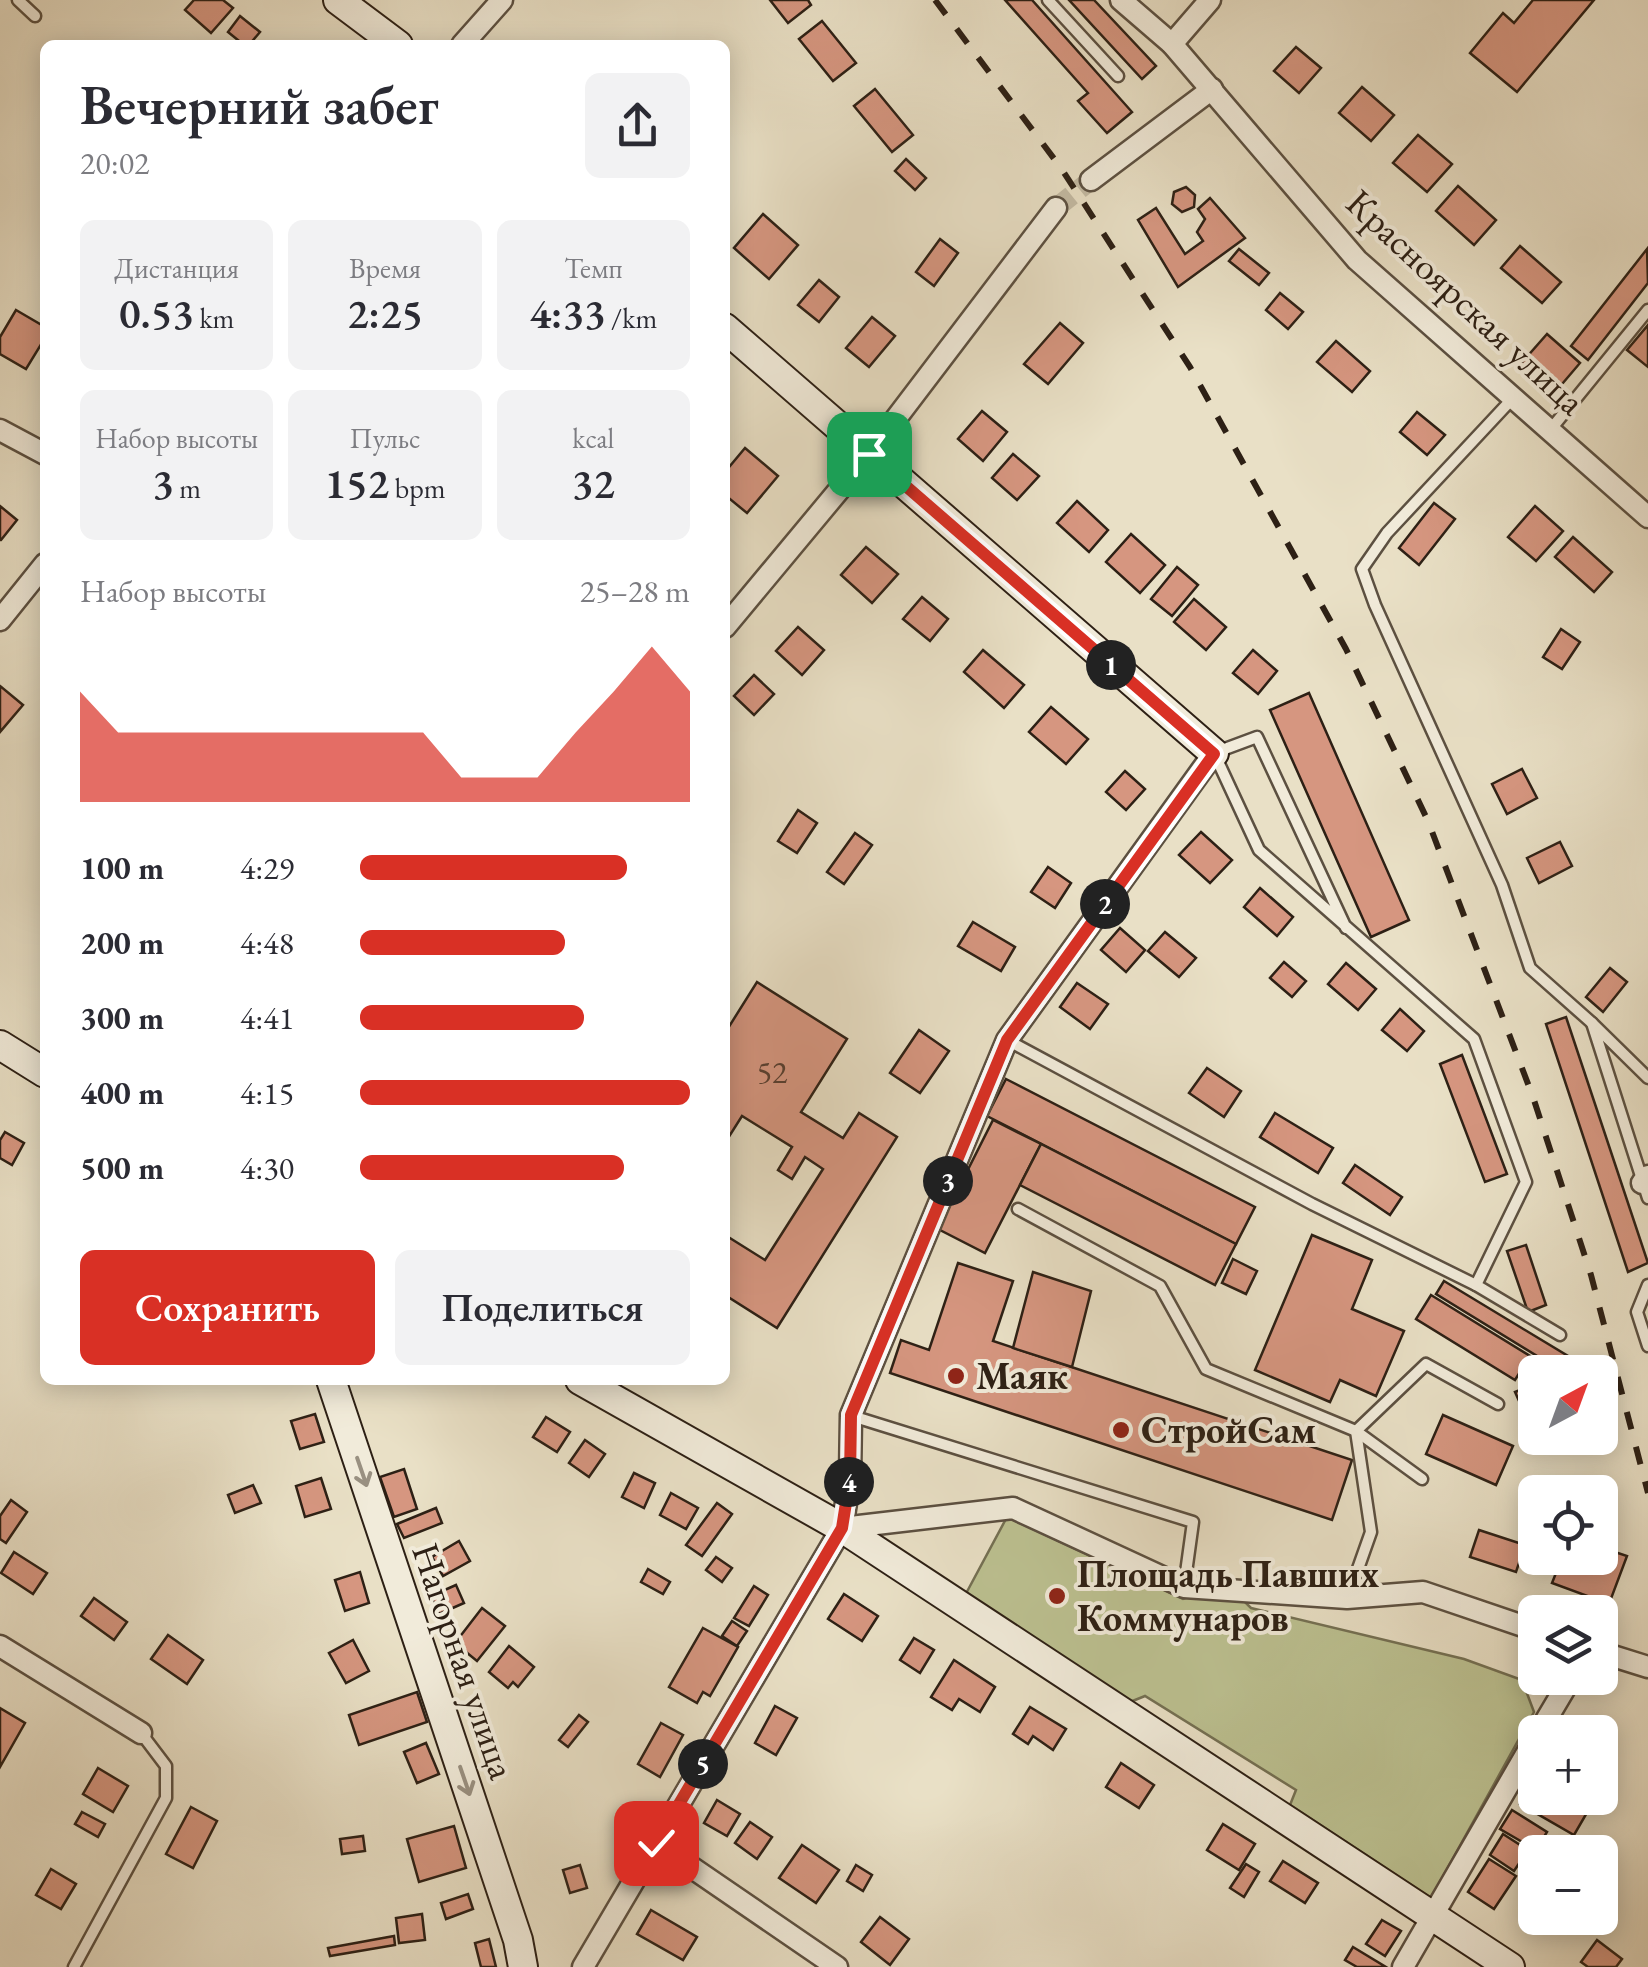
<!DOCTYPE html>
<html lang="ru">
<meta charset="utf-8">
<style>
body{margin:0;font-family:"EB Garamond",serif;background:#f2f2f3;color:#2b2b33;height:100vh;display:flex;flex-direction:column;font-size:38px;white-space:nowrap}
*{box-sizing:border-box;margin:0}
p{font-size:32px;color:#7c7c81}
.icon{flex:none;width:55px;height:55px;fill:none;stroke:currentColor;stroke-width:2;stroke-linecap:round;stroke-linejoin:round}
.map{position:relative;flex:1;overflow:hidden}
.drawer{position:absolute;left:40px;top:40px;width:690px;height:1345px;display:flex;flex-direction:column;background:#fff;border-radius:15px;box-shadow:0 5px 25px #0003}
.drawer>*{flex:none}
.needle{width:65px;rotate:41deg}
.tools{position:absolute;left:1518px;top:1355px;display:grid;gap:20px}
.tools a{display:grid;place-items:center;width:100px;height:100px;border-radius:15px;background:#fff;box-shadow:0 5px 25px #0003;font-size:50px}
.pin{position:absolute;display:grid;place-items:center;width:85px;height:85px;color:#fff;margin:-42px;border-radius:20px;box-shadow:0 5px 15px #0006}
.km{position:absolute;width:50px;height:50px;margin:-25px;border-radius:50%;background:#222;color:#fff;font-size:28px;line-height:50px;text-align:center}
.round{display:grid;place-items:center;flex:none;width:105px;height:105px;border-radius:15px;background:#f2f2f3}
.summary{display:flex;align-items:center;justify-content:space-between;height:170px;padding:0 40px}
h1{font-size:55px;font-weight:600;line-height:75px}
.stats{display:grid;grid-template-columns:repeat(3,1fr);gap:15px;height:170px;padding:10px 40px}
.stats div{display:grid;align-content:center;border-radius:15px;background:#f2f2f3;text-align:center}
.stats b{font-size:42px;font-weight:600}
.stats small{font-size:28px;font-weight:400}
.stats p{font-size:28px}
.chart{height:280px;padding:20px 40px}
.chart p{display:flex;justify-content:space-between}
.chart svg{width:100%;height:180px;margin-top:10px;fill:#d93025;opacity:.7}
.cta{display:flex;gap:20px;margin-top:auto;padding:20px 40px}
.cta a{flex:1;height:115px;border-radius:15px;background:#d93025;color:#fff;font-size:40px;font-weight:600;line-height:115px;text-align:center}
.cta a+a{background:#f2f2f3;color:#2b2b33}
ul{padding:0 40px;list-style:none;font-size:32px}
li{display:grid;grid-template-columns:160px 120px 1fr;align-items:center;height:75px}
li i{height:25px;border-radius:12px;background:#d93025}
.map>svg:first-child{display:block}
.green{fill:#bcc191;stroke:#747053;stroke-width:2.5}
.building{fill:#d69680;stroke:#2d2015;stroke-width:2.5}
.lines{fill:none;stroke-linecap:round;stroke-linejoin:round}
.street-tunnel{stroke:#c3baa3;stroke-width:20;stroke-dasharray:20 10;stroke-linecap:butt}
.lane-casing{stroke:#5c5041;stroke-width:15}
.street-casing{stroke:#5c5041;stroke-width:25}
.secondary-casing{stroke:#2d2015;stroke-width:32}
.lane{stroke:#f1ebda;stroke-width:10}
.street{stroke:#f1ebda;stroke-width:20}
.secondary{stroke:#f1ebda;stroke-width:28}
.rail{stroke:#2d2015;stroke-width:6;stroke-dasharray:18 18;stroke-linecap:butt}
.oneway{stroke:#999081}
.route-casing{stroke:#fff;stroke-width:20}
.route{stroke:#d93025;stroke-width:12}
.poi-dot{fill:#8f2418;stroke:#f1ebda;stroke-width:4}
.labels{text-anchor:middle;stroke-width:8;stroke-linejoin:round;paint-order:stroke}
.number-label{font-size:32px;fill:#573e30}
.street-label{font-size:38px;fill:#2d2015;stroke:#f1ebda}
.poi-label{font-size:38px;font-weight:bold;fill:#2d2015;stroke:#f1ebda;text-anchor:start}
</style>
<div class="map">
<svg width="1648" height="1967" viewBox="0 0 1648 1967">
<rect width="100%" height="100%" fill="#e9e0c6"/>
<filter id="stains"><feTurbulence type="fractalNoise" baseFrequency=".002" numOctaves="4"/><feColorMatrix values="0 0 0 0 .2 0 0 0 0 .09 0 0 0 0 .02 0 0 0 .5 -.17"/></filter>
<radialGradient id="worn" r=".72"><stop offset=".6" stop-color="#630" stop-opacity="0"/><stop offset="1" stop-color="#630" stop-opacity=".3"/></radialGradient>
<polygon class="green" points="1007,1517 1183,1599 1198,1594 1236,1593 1251,1608 1464,1659 1522,1680 1534,1712 1431,1898 1290,1805 1296,1790 1145,1696 1125,1704 962,1601"/>
<g class="building">
<polygon points="194,0 223,0 233,8 211,33 185,10"/>
<polygon points="770,0 808,0 811,5 788,23"/>
<polygon points="1005,0 1032,0 1132,112 1107,133 1078,101 1088,93"/>
<polygon points="1069,0 1094,0 1156,66 1142,79"/>
<polygon points="1533,0 1594,0 1517,92 1470,53 1503,13 1514,23"/>
<polygon points="240,16 260,32 249,45 244,45 228,32"/>
<polygon points="822,21 856,63 833,81 799,39"/>
<polygon points="1296,47 1321,68 1299,93 1274,71"/>
<polygon points="1362,87 1394,115 1371,141 1339,113"/>
<polygon points="875,89 913,135 892,152 854,106"/>
<polygon points="1418,135 1452,164 1427,192 1393,163"/>
<polygon points="906,159 926,178 915,190 895,171"/>
<polygon points="1458,186 1496,220 1474,245 1436,211"/>
<polygon points="1186,187 1195,195 1194,207 1182,212 1172,204 1174,192"/>
<polygon points="1210,198 1245,238 1178,287 1138,220 1156,208 1185,254 1203,241 1197,232 1205,219 1198,209"/>
<polygon points="763,214 798,245 769,279 734,248"/>
<polygon points="940,239 958,253 934,286 916,272"/>
<polygon points="1520,246 1561,282 1542,303 1501,268"/>
<polygon points="1239,249 1269,273 1259,285 1229,261"/>
<polygon points="1647,249 1648,283 1588,360 1571,346"/>
<polygon points="819,280 839,297 819,322 798,305"/>
<polygon points="1280,293 1303,312 1288,329 1266,310"/>
<polygon points="16,310 45,327 45,338 26,369 0,354 0,337"/>
<polygon points="872,317 895,336 869,367 846,348"/>
<polygon points="1060,323 1083,343 1048,384 1024,364"/>
<polygon points="1648,325 1648,367 1627,350"/>
<polygon points="1547,334 1580,363 1551,397 1517,368"/>
<polygon points="1336,341 1370,371 1352,392 1317,362"/>
<polygon points="982,411 1007,432 983,461 958,439"/>
<polygon points="1417,412 1445,435 1427,455 1400,432"/>
<polygon points="745,448 778,476 747,513 725,495 725,472"/>
<polygon points="1013,454 1039,476 1017,500 992,478"/>
<polygon points="1077,501 1108,530 1089,552 1057,523"/>
<polygon points="1434,503 1455,519 1419,565 1399,548"/>
<polygon points="0,506 17,520 1,540 0,540"/>
<polygon points="1535,506 1563,531 1536,561 1508,537"/>
<polygon points="1131,534 1165,565 1140,593 1106,562"/>
<polygon points="1573,537 1612,572 1594,592 1555,557"/>
<polygon points="866,547 898,574 872,603 841,575"/>
<polygon points="1177,567 1198,585 1172,616 1151,599"/>
<polygon points="922,597 948,619 930,641 903,619"/>
<polygon points="1194,599 1226,627 1206,650 1174,622"/>
<polygon points="798,627 824,650 802,675 776,651"/>
<polygon points="1561,629 1580,642 1562,669 1543,657"/>
<polygon points="983,650 1024,685 1004,708 964,672"/>
<polygon points="1253,650 1277,671 1258,694 1233,673"/>
<polygon points="754,675 774,694 754,715 734,696"/>
<polygon points="0,686 23,705 0,732"/>
<polygon points="1309,693 1409,920 1371,937 1270,710"/>
<polygon points="1051,707 1088,739 1066,764 1029,732"/>
<polygon points="1522,769 1537,798 1507,814 1492,784"/>
<polygon points="1125,771 1145,789 1126,810 1106,792"/>
<polygon points="798,810 817,823 797,853 778,841"/>
<polygon points="1201,832 1232,860 1210,883 1179,855"/>
<polygon points="855,833 872,845 844,884 827,872"/>
<polygon points="1560,842 1572,866 1539,883 1527,858"/>
<polygon points="1048,867 1071,883 1055,908 1031,892"/>
<polygon points="1260,888 1293,917 1277,936 1244,907"/>
<polygon points="973,922 1015,947 1001,971 958,946"/>
<polygon points="1120,928 1145,950 1126,972 1101,950"/>
<polygon points="1165,932 1196,958 1179,977 1148,951"/>
<polygon points="1284,962 1306,981 1292,997 1270,978"/>
<polygon points="1346,963 1376,989 1358,1010 1328,984"/>
<polygon points="1610,968 1627,982 1603,1012 1586,997"/>
<polygon points="757,982 847,1039 801,1112 843,1138 859,1113 897,1137 777,1328 725,1295 725,1235 765,1260 823,1169 805,1157 792,1179 778,1170 792,1147 742,1116 725,1143 725,1033"/>
<polygon points="1077,983 1108,1004 1090,1029 1060,1007"/>
<polygon points="1400,1009 1424,1031 1407,1051 1382,1030"/>
<polygon points="1566,1017 1648,1263 1628,1272 1546,1024"/>
<polygon points="919,1030 949,1051 920,1093 890,1073"/>
<polygon points="1462,1055 1507,1174 1485,1182 1440,1064"/>
<polygon points="1207,1068 1241,1091 1224,1117 1189,1093"/>
<polygon points="1006,1079 1255,1207 1236,1244 987,1116"/>
<polygon points="1275,1113 1333,1148 1318,1173 1260,1137"/>
<polygon points="993,1120 1041,1144 985,1253 938,1229"/>
<polygon points="5,1132 24,1143 12,1165 0,1158 0,1140"/>
<polygon points="1041,1144 1236,1244 1215,1285 1020,1185"/>
<polygon points="1355,1165 1402,1197 1390,1215 1343,1183"/>
<polygon points="1312,1235 1372,1260 1352,1309 1404,1331 1376,1396 1340,1380 1330,1402 1255,1370"/>
<polygon points="1526,1245 1546,1305 1528,1312 1507,1251"/>
<polygon points="1233,1259 1257,1271 1246,1294 1222,1283"/>
<polygon points="958,1263 1013,1281 993,1341 1352,1460 1332,1520 890,1373 901,1340 929,1350"/>
<polygon points="1033,1272 1091,1291 1072,1367 1013,1348"/>
<polygon points="1444,1281 1568,1356 1560,1370 1436,1294"/>
<polygon points="1431,1295 1530,1356 1515,1380 1416,1319"/>
<polygon points="1535,1384 1535,1437 1515,1392"/>
<polygon points="315,1414 324,1442 300,1449 291,1421"/>
<polygon points="1443,1415 1513,1446 1496,1485 1426,1454"/>
<polygon points="546,1417 570,1432 557,1452 533,1437"/>
<polygon points="585,1440 605,1454 589,1477 569,1463"/>
<polygon points="404,1469 417,1509 394,1517 380,1477"/>
<polygon points="634,1473 655,1483 644,1508 622,1497"/>
<polygon points="321,1478 331,1509 305,1517 296,1486"/>
<polygon points="253,1485 261,1503 235,1513 228,1495"/>
<polygon points="671,1493 698,1508 686,1529 660,1515"/>
<polygon points="11,1500 27,1512 6,1543 0,1539 0,1516"/>
<polygon points="717,1503 732,1514 702,1556 686,1545"/>
<polygon points="436,1508 442,1523 404,1538 397,1524"/>
<polygon points="1479,1530 1525,1545 1516,1572 1470,1557"/>
<polygon points="459,1541 470,1561 443,1576 432,1557"/>
<polygon points="1600,1547 1627,1556 1609,1604 1552,1583 1562,1558 1590,1564 1592,1558 1600,1558"/>
<polygon points="14,1552 47,1573 33,1594 1,1573"/>
<polygon points="716,1557 732,1568 722,1582 706,1570"/>
<polygon points="648,1569 670,1582 663,1594 641,1582"/>
<polygon points="360,1572 369,1603 345,1611 335,1580"/>
<polygon points="456,1585 464,1603 439,1614 431,1596"/>
<polygon points="754,1586 768,1595 749,1626 734,1618"/>
<polygon points="844,1594 878,1616 862,1641 828,1619"/>
<polygon points="94,1598 127,1622 114,1640 81,1616"/>
<polygon points="482,1608 505,1626 477,1661 455,1643"/>
<polygon points="732,1621 747,1631 737,1646 722,1636"/>
<polygon points="703,1628 738,1647 710,1696 703,1692 697,1703 669,1687"/>
<polygon points="168,1635 203,1660 187,1684 151,1659"/>
<polygon points="914,1638 934,1650 920,1673 900,1660"/>
<polygon points="353,1640 369,1671 346,1683 329,1653"/>
<polygon points="509,1646 534,1667 518,1687 513,1682 508,1688 489,1672"/>
<polygon points="954,1660 995,1687 980,1712 959,1699 952,1710 931,1697"/>
<polygon points="417,1692 427,1722 359,1745 349,1715"/>
<polygon points="775,1706 797,1718 776,1755 755,1743"/>
<polygon points="1030,1707 1066,1729 1053,1750 1033,1736 1028,1744 1013,1734"/>
<polygon points="0,1708 25,1723 0,1767"/>
<polygon points="579,1715 588,1722 568,1747 559,1740"/>
<polygon points="661,1723 683,1735 660,1777 638,1764"/>
<polygon points="426,1743 439,1774 417,1783 404,1752"/>
<polygon points="1121,1763 1154,1785 1139,1808 1106,1787"/>
<polygon points="1535,1764 1535,1798 1580,1798 1592,1804 1574,1835 1520,1804 1530,1786 1524,1783"/>
<polygon points="98,1768 128,1786 113,1812 83,1794"/>
<polygon points="717,1800 740,1814 727,1836 704,1823"/>
<polygon points="191,1807 217,1821 193,1868 166,1854"/>
<polygon points="1512,1810 1547,1832 1536,1850 1500,1829"/>
<polygon points="82,1812 105,1824 98,1837 75,1824"/>
<polygon points="750,1822 772,1837 757,1859 735,1843"/>
<polygon points="1223,1824 1255,1844 1239,1870 1207,1850"/>
<polygon points="454,1826 466,1868 419,1882 407,1839"/>
<polygon points="1503,1834 1528,1850 1514,1871 1490,1855"/>
<polygon points="363,1836 365,1851 342,1854 340,1839"/>
<polygon points="802,1845 839,1870 816,1903 779,1878"/>
<polygon points="1489,1859 1516,1876 1494,1909 1468,1892"/>
<polygon points="1283,1861 1318,1883 1305,1903 1270,1881"/>
<polygon points="1246,1864 1259,1872 1244,1897 1230,1888"/>
<polygon points="580,1865 587,1888 570,1893 563,1870"/>
<polygon points="856,1865 872,1875 863,1891 847,1881"/>
<polygon points="51,1869 76,1884 61,1909 36,1895"/>
<polygon points="468,1894 473,1909 446,1919 441,1903"/>
<polygon points="651,1910 697,1937 683,1960 637,1934"/>
<polygon points="422,1914 425,1940 399,1943 396,1918"/>
<polygon points="880,1917 909,1939 890,1965 861,1942"/>
<polygon points="1382,1920 1401,1931 1385,1956 1366,1944"/>
<polygon points="394,1936 395,1945 330,1956 328,1948"/>
<polygon points="489,1939 496,1967 481,1967 475,1943"/>
<polygon points="1597,1940 1622,1959 1616,1967 1588,1967 1581,1962"/>
<polygon points="1353,1947 1386,1967 1357,1967 1345,1960"/>
</g>
<g class="lines">
<polyline class="street-tunnel" points="1056,208 1091,180"/>
<defs>
<g id="lane">
<polyline points="18,0 35,16"/>
<polyline points="1048,0 1118,76"/>
<polyline points="1514,397 1387,533 1362,569 1375,605 1502,885 1530,968 1592,1023"/>
<polyline points="1551,429 1648,310"/>
<polyline points="1346,928 1257,737 1214,753 1259,850 1474,1039 1526,1182 1476,1285 1560,1335"/>
<polyline points="1007,1040 1312,1204 1476,1285"/>
<polyline points="1648,1078 1592,1023 1648,1198"/>
<polyline points="1018,1209 1160,1286 1206,1369 1356,1431 1422,1479"/>
<polyline points="1648,1285 1637,1312 1648,1346"/>
<polyline points="852,1416 1193,1522 1184,1587"/>
<polyline points="1348,1597 1371,1532 1356,1431 1426,1364 1498,1404"/>
<polyline points="74,1967 166,1798 166,1766 141,1733"/>
</g>
<g id="street">
<polyline points="1121,0 1172,44 1357,260 1648,517"/>
<polyline points="1172,44 1210,0"/>
<polyline points="462,45 502,0"/>
<polyline points="1091,180 1212,89"/>
<polyline points="0,430 45,454"/>
<polyline points="0,620 45,564"/>
<polyline points="725,627 869,454 1056,208"/>
<polyline points="1642,1183 1648,1176"/>
<polyline points="842,1528 1013,1508 1184,1587 1347,1598 1423,1592 1535,1630"/>
<polyline points="0,1646 141,1733"/>
<polyline points="1600,1652 1648,1667"/>
<polyline points="1539,1732 1571,1678"/>
<polyline points="656,1843 837,1967"/>
<polyline points="583,1967 842,1528 850,1478 851,1415 1007,1040 1214,753"/>
<polyline points="1403,1967 1535,1739"/>
</g>
<g id="secondary">
<polyline points="338,0 398,45"/>
<polyline points="725,328 1214,753"/>
<polyline points="0,1045 45,1073"/>
<polyline points="331,1380 518,1940 523,1967"/>
<polyline points="580,1380 842,1528 1510,1967"/>
</g>
</defs>
<use href="#lane" class="lane-casing"/>
<use href="#street" class="street-casing"/>
<use href="#secondary" class="secondary-casing"/>
<use href="#lane" class="lane"/>
<use href="#street" class="street"/>
<use href="#secondary" class="secondary"/>
<polyline class="rail" points="935,0 1061,168 1190,367 1346,649 1428,821 1533,1097 1591,1275 1648,1493"/>
</g>
<defs><path id="oneway-shaft" d="M-6 0H5M1.5-3L5.5 0L1.5 3" fill="none" stroke-width="1.6" stroke-linecap="round" stroke-linejoin="round" transform="scale(2.5)"/></defs>
<g class="oneway">
<use href="#oneway-shaft" transform="translate(362 1472) rotate(71)"/>
<use href="#oneway-shaft" transform="translate(465 1781) rotate(71)"/>
</g>
<g class="lines">
<defs>
<polyline id="route" points="656,1843 842,1528 850,1478 851,1415 1007,1040 1214,754 869,454"/>
</defs>
<use href="#route" class="route-casing"/>
<use href="#route" class="route"/>
</g>
<g class="poi-dot">
<circle cx="956" cy="1376" r="10"/>
<circle cx="1121" cy="1430" r="10"/>
<circle cx="1057" cy="1596" r="10"/>
</g>
<g class="labels">
<g class="number-label">
<text x="772" y="1083">52</text>
</g>
<g class="street-label">
<text transform="translate(1466 302) rotate(43)" y="13">Красноярская улица</text>
<text transform="translate(464 1661) rotate(71)" y="13">Нагорная улица</text>
</g>
<g class="poi-label">
<text x="976" y="1389">Маяк</text>
<text x="1141" y="1443">СтройСам</text>
<text x="1077" y="1587">Площадь Павших<tspan x="1077" dy="44">Коммунаров</tspan></text>
</g>
</g>
<rect width="100%" height="100%" filter="url(#stains)"/>
<rect width="100%" height="100%" fill="url(#worn)"/>
</svg>
<div class="tools">
<a><svg class="needle" viewBox="-14 -14 28 28"><path d="M0-13l5 13h-10z" fill="#e53935"/><path d="M0 13l5-13h-10z" fill="#7c7c81"/></svg></a>
<a><svg class="icon" aria-label="locate" viewBox="0 0 24 24"><circle cx="12" cy="12" r="6"/><path d="M12 2v4M12 18v4M2 12h4M18 12h4"/></svg></a>
<a><svg class="icon" aria-label="layers" viewBox="0 0 24 24"><path d="M12 4l9 5-9 5-9-5zM3 14l9 5 9-5"/></svg></a>
<a>+</a>
<a>−</a>
</div>
<div class="pin" style="left:869px;top:454px;background:#1e9e55"><svg class="icon" aria-label="arrive" viewBox="0 0 24 24"><path d="M6 21V4h12l-3 4 3 4H6"/></svg></div>
<div class="pin" style="left:656px;top:1843px;background:#d93025"><svg class="icon" aria-label="check" viewBox="0 0 24 24"><path d="M5 12l5 5 9-10"/></svg></div>
<b class="km" style="left:1111px;top:665px">1</b>
<b class="km" style="left:1105px;top:904px">2</b>
<b class="km" style="left:948px;top:1181px">3</b>
<b class="km" style="left:849px;top:1482px">4</b>
<b class="km" style="left:703px;top:1764px">5</b>
<section class="drawer">
<div class="summary"><div><h1>Вечерний забег</h1><p>20:02</p></div><a class="round"><svg class="icon" aria-label="share" viewBox="0 0 24 24"><path d="M12 15V3M7 8l5-5 5 5M5 13v7h14v-7"/></svg></a></div>
<div class="stats">
<div><p>Дистанция</p><b>0.53<small> km</small></b></div>
<div><p>Время</p><b>2:25</b></div>
<div><p>Темп</p><b>4:33<small> /km</small></b></div>
</div>
<div class="stats">
<div><p>Набор высоты</p><b>3<small> m</small></b></div>
<div><p>Пульс</p><b>152<small> bpm</small></b></div>
<div><p>kcal</p><b>32</b></div>
</div>
<div class="chart"><p><span>Набор высоты</span>25–28 m</p>
<svg viewBox="0 0 160 44" preserveAspectRatio="none"><path d="M0 44V17L10 27L20 27L30 27L40 27L50 27L60 27L70 27L80 27L90 27L100 38L110 38L120 38L130 27L140 17L150 6L160 17V44z"/></svg>
</div>
<ul>
<li><b>100 m</b>4:29<i style="width:81%"></i></li>
<li><b>200 m</b>4:48<i style="width:62%"></i></li>
<li><b>300 m</b>4:41<i style="width:68%"></i></li>
<li><b>400 m</b>4:15<i style="width:100%"></i></li>
<li><b>500 m</b>4:30<i style="width:80%"></i></li>
</ul>
<div class="cta"><a>Сохранить</a><a>Поделиться</a></div>
</section>
</div>
